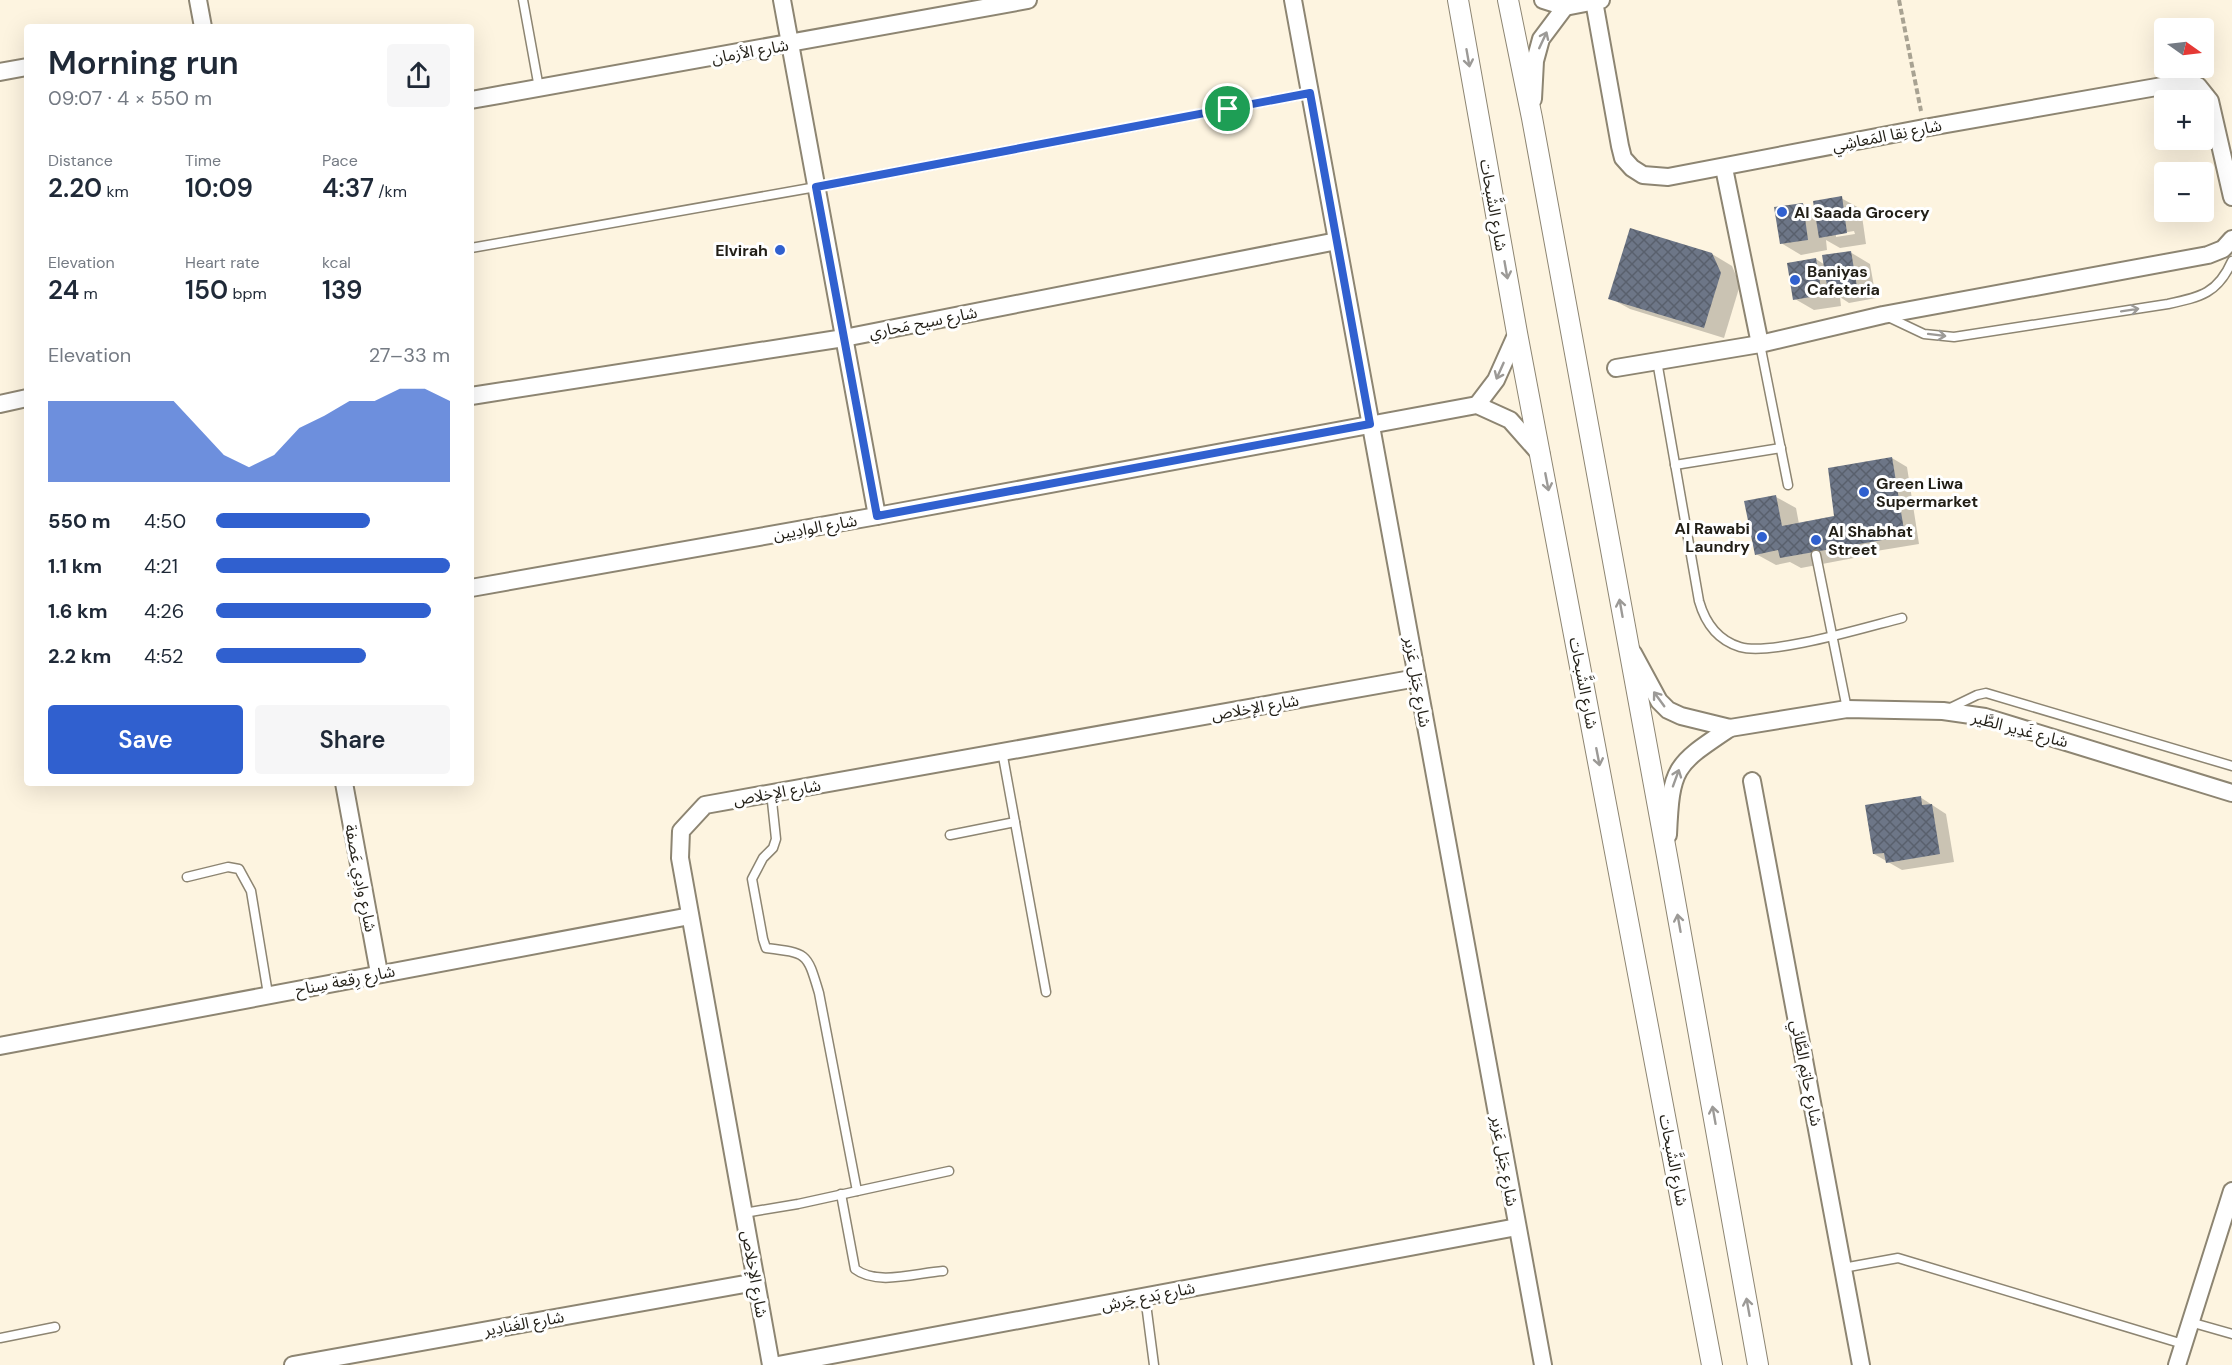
<!DOCTYPE html>
<meta charset="utf-8">
<style>
body{margin:0;font-family:"DM Sans","Noto Sans Arabic",sans-serif;background:#f6f6f7;color:#1f2937;height:100vh;display:flex;flex-direction:column;font-size:22px;white-space:nowrap}
*{box-sizing:border-box;margin:0}
p{font-size:20px;color:#747a83}
.icon{flex:none;width:33px;height:33px;fill:none;stroke:currentColor;stroke-width:2;stroke-linecap:round;stroke-linejoin:round}
.map{position:relative;flex:1;overflow:hidden}
.sheet{position:absolute;left:24px;top:24px;width:450px;height:762px;display:flex;flex-direction:column;background:#fff;border-radius:6px;box-shadow:0 6px 24px #0002}
.sheet>*{flex:none}
.needle{width:39px;rotate:104deg}
.fabs{position:absolute;left:2154px;top:18px;display:grid;gap:12px}
.fabs a{display:grid;place-items:center;width:60px;height:60px;border-radius:6px;background:#fff;box-shadow:0 6px 24px #0002;font-size:30px}
.pin{position:absolute;display:grid;place-items:center;width:51px;height:51px;color:#fff;margin:-26px;border:3px solid #fff;border-radius:50%;box-shadow:0 2px 6px #0007}
.round{display:grid;place-items:center;flex:none;width:63px;height:63px;border-radius:6px;background:#f6f6f7}
.head{display:flex;align-items:center;justify-content:space-between;height:102px;padding:0 24px}
h1{font-size:33px;font-weight:600;line-height:45px}
.stats{display:grid;grid-template-columns:repeat(3,1fr);gap:9px;height:102px;padding:6px 24px}
.stats div{display:grid;align-content:center}
.stats b{font-size:26px;font-weight:600}
.stats small{font-size:16px;font-weight:400}
.stats p{font-size:16px}
.chart{height:168px;padding:12px 24px}
.chart p{display:flex;justify-content:space-between}
.chart svg{width:100%;height:108px;margin-top:6px;fill:#3060cf;opacity:.7}
.primary-button{display:flex;gap:12px;margin-top:auto;padding:12px 24px}
.primary-button a{flex:1;height:69px;border-radius:6px;background:#3060cf;color:#fff;font-size:24px;font-weight:600;line-height:69px;text-align:center}
.primary-button a+a{background:#f6f6f7;color:#1f2937}
ul{padding:0 24px;list-style:none;font-size:20px}
li{display:grid;grid-template-columns:96px 72px 1fr;align-items:center;height:45px}
li i{height:15px;border-radius:8px;background:#3060cf}
.map>svg:first-child{display:block}
.shadow{fill:#0003;fill-rule:evenodd}
.building{fill:url(#building-cross-hatch)}
.lines{fill:none;stroke-linecap:round;stroke-linejoin:round}
.service-casing{stroke:#8d8572;stroke-width:11}
.minor-casing{stroke:#8d8572;stroke-width:20}
.tertiary-casing{stroke:#8d8572;stroke-width:22}
.path{stroke:#a8a292;stroke-width:4;stroke-dasharray:6 3;stroke-linecap:butt}
.service{stroke:#fff;stroke-width:8}
.minor{stroke:#fff;stroke-width:16}
.tertiary{stroke:#fff;stroke-width:20}
.oneway{stroke:#9c9a97}
.route-casing{stroke:#fff;stroke-width:12}
.route{stroke:#3060cf;stroke-width:8}
.poi-dot{fill:#3060cf;stroke:#fff;stroke-width:2}
.labels{text-anchor:middle;stroke-width:6;stroke-linejoin:round;paint-order:stroke}
.street-label{font-size:16px;fill:#221f17;stroke:#fff}
.poi-label{font-size:16px;font-weight:bold;fill:#221f17;stroke:#fff;text-anchor:start}
</style>
<div class="map">
<svg width="2232" height="1365" viewBox="0 0 2232 1365">
<defs>
<pattern id="building-cross-hatch" width="8" height="8" patternUnits="userSpaceOnUse" patternTransform="scale(1.5)"><rect width="8" height="8" fill="#6d7687"/><path d="M0 0l8 8M0 8l8-8" fill="none" stroke="#59606d"/></pattern>
</defs>
<rect width="100%" height="100%" fill="#fdf4e0"/>
<g class="shadow">
<path d="M1841,198L1861,209L1866,244L1840,248L1826,240L1827,250L1801,255L1781,243L1802,204L1816,212ZM1854,231L1855,234L1836,237V234Z"/>
<polygon points="1850,252 1870,264 1876,298 1849,303 1840,297 1841,306 1814,310 1795,299 1816,259 1825,265"/>
<polygon points="1712,254 1732,266 1740,285 1724,338 1630,309 1610,298"/>
<polygon points="1892,458 1907,467 1919,544 1858,554 1859,557 1801,568 1790,562 1776,565 1756,554 1776,497 1796,508 1799,524 1834,517"/>
<polygon points="1920,797 1946,814 1954,862 1902,870 1874,854"/>
</g>
<g class="building">
<polygon points="1842,196 1847,233 1819,238 1813,201"/>
<polygon points="1803,203 1808,240 1780,244 1774,207"/>
<polygon points="1630,228 1712,253 1721,273 1704,328 1608,299"/>
<polygon points="1851,251 1857,287 1828,292 1822,255"/>
<polygon points="1816,258 1822,295 1793,300 1787,263"/>
<polygon points="1892,457 1905,536 1780,558 1778,550 1755,555 1744,501 1776,495 1782,526 1834,516 1828,468"/>
<polygon points="1921,796 1922,805 1932,804 1940,854 1886,863 1884,853 1873,854 1865,805"/>
</g>
<g class="lines">
<defs>
<g id="service">
<polyline points="523,0 539,88"/>
<polyline points="471,248 816,187 1310,93"/>
<path d="M1886,316L1924,334L1954,337L2168,304C2201,297 2218,293 2232,261"/>
<polyline points="1760,344 1788,485"/>
<path d="M1657,361L1699,601C1705,622 1717,640 1740,647C1772,656 1866,627 1902,618"/>
<polyline points="1675,465 1781,448"/>
<polyline points="1816,555 1847,709"/>
<polyline points="1946,710 1977,695 1986,693 2232,766"/>
<polyline points="1002,751 1046,992"/>
<path d="M771,792L776,839L773,848L763,858L752,879L763,939L766,948C808,953 807,953 819,993L857,1191"/>
<polyline points="950,835 1015,822"/>
<polyline points="187,877 228,867 239,869 251,891 268,994"/>
<path d="M841,1194L855,1269C877,1286 916,1273 943,1271"/>
<polyline points="744,1213 798,1204 949,1171"/>
<polyline points="1843,1268 1898,1258 2183,1344"/>
<polyline points="1145,1296 1154,1365"/>
<polyline points="2190,1322 2232,1334"/>
<polyline points="0,1338 55,1327"/>
</g>
<g id="minor">
<polyline points="198,0 203,27"/>
<polyline points="782,0 877,516"/>
<polyline points="1293,0 1543,1365"/>
<polyline points="1543,0 1565,7 1601,0"/>
<polyline points="1594,1 1620,146 1623,158 1632,168 1643,175 1668,177 1924,128 2185,82 2198,86 2210,101 2232,197"/>
<polyline points="0,72 27,67"/>
<polyline points="1533,99 1535,61 1541,39 1565,7"/>
<polyline points="471,100 1028,0"/>
<polyline points="1724,168 1760,344"/>
<polyline points="1616,368 1760,344 1883,315 2208,255 2223,249 2232,239"/>
<polyline points="471,396 844,338 1337,241"/>
<polyline points="0,404 27,398"/>
<polyline points="1477,405 1496,380 1517,333"/>
<polyline points="471,588 877,516 1477,405 1510,420 1541,455"/>
<polyline points="1633,653 1659,701 1668,710 1681,716 1730,728 1847,709 1943,711 1985,717 2232,793"/>
<polyline points="1752,781 1861,1365"/>
<polyline points="344,783 379,973"/>
<path d="M1668,835C1671,766 1675,765 1730,728"/>
<polyline points="0,1046 690,916"/>
<polyline points="293,1365 756,1282"/>
<polyline points="771,1365 680,858 681,831 705,805 1417,678"/>
<polyline points="778,1365 1517,1227"/>
<polyline points="2177,1365 2232,1191"/>
</g>
<g id="tertiary">
<polyline points="1458,0 1517,333 1712,1365"/>
<polyline points="1508,0 1532,118 1667,856 1758,1365"/>
</g>
</defs>
<use href="#service" class="service-casing"/>
<use href="#minor" class="minor-casing"/>
<use href="#tertiary" class="tertiary-casing"/>
<polyline class="path" points="1899,0 1921,111"/>
<use href="#service" class="service"/>
<use href="#minor" class="minor"/>
<use href="#tertiary" class="tertiary"/>
</g>
<defs><path id="oneway-shaft" d="M-6 0H5M1.5-3L5.5 0L1.5 3" fill="none" stroke-width="1.6" stroke-linecap="round" stroke-linejoin="round" transform="scale(1.5)"/></defs>
<g class="oneway">
<use href="#oneway-shaft" transform="translate(1543 40) rotate(-65)"/>
<use href="#oneway-shaft" transform="translate(1468 58) rotate(80)"/>
<use href="#oneway-shaft" transform="translate(1506 270) rotate(80)"/>
<use href="#oneway-shaft" transform="translate(2130 310) rotate(-9)"/>
<use href="#oneway-shaft" transform="translate(1937 335) rotate(7)"/>
<use href="#oneway-shaft" transform="translate(1500 371) rotate(114)"/>
<use href="#oneway-shaft" transform="translate(1547 482) rotate(79)"/>
<use href="#oneway-shaft" transform="translate(1621 608) rotate(-100)"/>
<use href="#oneway-shaft" transform="translate(1659 699) rotate(-126)"/>
<use href="#oneway-shaft" transform="translate(1598 757) rotate(79)"/>
<use href="#oneway-shaft" transform="translate(1676 778) rotate(-70)"/>
<use href="#oneway-shaft" transform="translate(1679 923) rotate(-100)"/>
<use href="#oneway-shaft" transform="translate(1714 1115) rotate(-100)"/>
<use href="#oneway-shaft" transform="translate(1748 1307) rotate(-100)"/>
</g>
<g class="lines">
<defs>
<polygon id="route" points="1310,93 1370,424 877,516 816,187"/>
</defs>
<use href="#route" class="route-casing"/>
<use href="#route" class="route"/>
</g>
<g class="poi-dot">
<circle cx="1782" cy="212" r="6"/>
<circle cx="780" cy="250" r="6"/>
<circle cx="1795" cy="280" r="6"/>
<circle cx="1864" cy="492" r="6"/>
<circle cx="1762" cy="537" r="6"/>
<circle cx="1816" cy="540" r="6"/>
</g>
<g class="labels">
<g class="street-label">
<text transform="translate(750 51) rotate(-10)" y="6">شارع الأزمان</text>
<text transform="translate(1887 135) rotate(-11)" y="6">شارع نِقا المَعاشِي</text>
<text transform="translate(1494 205) rotate(80)" y="6">شارع الشَّبحات</text>
<text transform="translate(923 322) rotate(-11)" y="6">شارع سيح مَحاري</text>
<text transform="translate(815 527) rotate(-10)" y="6">شارع الوادِيين</text>
<text transform="translate(1418 682) rotate(80)" y="6">شارع جَبَل عَزير</text>
<text transform="translate(1584 683) rotate(79)" y="6">شارع الشَّبحات</text>
<text transform="translate(1255 707) rotate(-10)" y="6">شارع الإخلاص</text>
<text transform="translate(2020 729) rotate(15)" y="6">شارع غَدِير الطَّير</text>
<text transform="translate(777 792) rotate(-10)" y="6">شارع الإخلاص</text>
<text transform="translate(361 878) rotate(79)" y="6">شارع وادِي عَصفة</text>
<text transform="translate(345 980) rotate(-11)" y="6">شارع رِقعة سِناح</text>
<text transform="translate(1807 1073) rotate(79)" y="6">شارع حاتِم الطَّائي</text>
<text transform="translate(1674 1160) rotate(79)" y="6">شارع الشَّبحات</text>
<text transform="translate(1505 1161) rotate(80)" y="6">شارع جَبَل عَزير</text>
<text transform="translate(755 1274) rotate(80)" y="6">شارع الإخلاص</text>
<text transform="translate(1148 1296) rotate(-11)" y="6">شارع بَدع جَرش</text>
<text transform="translate(524 1323) rotate(-10)" y="6">شارع الغَنادِير</text>
</g>
<g class="poi-label">
<text x="1794" y="218">Al Saada Grocery</text>
<text x="768" y="256" text-anchor="end">Elvirah</text>
<text x="1807" y="277">Baniyas<tspan x="1807" dy="18">Cafeteria</tspan></text>
<text x="1876" y="489">Green Liwa<tspan x="1876" dy="18">Supermarket</tspan></text>
<text x="1750" y="534" text-anchor="end">Al Rawabi<tspan x="1750" dy="18">Laundry</tspan></text>
<text x="1828" y="537">Al Shabhat<tspan x="1828" dy="18">Street</tspan></text>
</g>
</g>
</svg>
<div class="fabs">
<a><svg class="needle" viewBox="-14 -14 28 28"><path d="M0-13l5 13h-10z" fill="#e53935"/><path d="M0 13l5-13h-10z" fill="#747a83"/></svg></a>
<a>+</a>
<a>−</a>
</div>
<div class="pin" style="left:1228px;top:109px;background:#1e9e55"><svg class="icon" aria-label="arrive" viewBox="0 0 24 24"><path d="M6 21V4h12l-3 4 3 4H6"/></svg></div>
<section class="sheet">
<div class="head"><div><h1>Morning run</h1><p>09:07 · 4 × 550 m</p></div><a class="round"><svg class="icon" aria-label="share" viewBox="0 0 24 24"><path d="M12 15V3M7 8l5-5 5 5M5 13v7h14v-7"/></svg></a></div>
<div class="stats">
<div><p>Distance</p><b>2.20<small> km</small></b></div>
<div><p>Time</p><b>10:09</b></div>
<div><p>Pace</p><b>4:37<small> /km</small></b></div>
</div>
<div class="stats">
<div><p>Elevation</p><b>24<small> m</small></b></div>
<div><p>Heart rate</p><b>150<small> bpm</small></b></div>
<div><p>kcal</p><b>139</b></div>
</div>
<div class="chart"><p><span>Elevation</span>27–33 m</p>
<svg viewBox="0 0 160 44" preserveAspectRatio="none"><path d="M0 44V11L10 11L20 11L30 11L40 11L50 11L60 22L70 33L80 38L90 33L100 22L110 17L120 11L130 11L140 6L150 6L160 11V44z"/></svg>
</div>
<ul>
<li><b>550 m</b>4:50<i style="width:66%"></i></li>
<li><b>1.1 km</b>4:21<i style="width:100%"></i></li>
<li><b>1.6 km</b>4:26<i style="width:92%"></i></li>
<li><b>2.2 km</b>4:52<i style="width:64%"></i></li>
</ul>
<div class="primary-button"><a>Save</a><a>Share</a></div>
</section>
</div>
